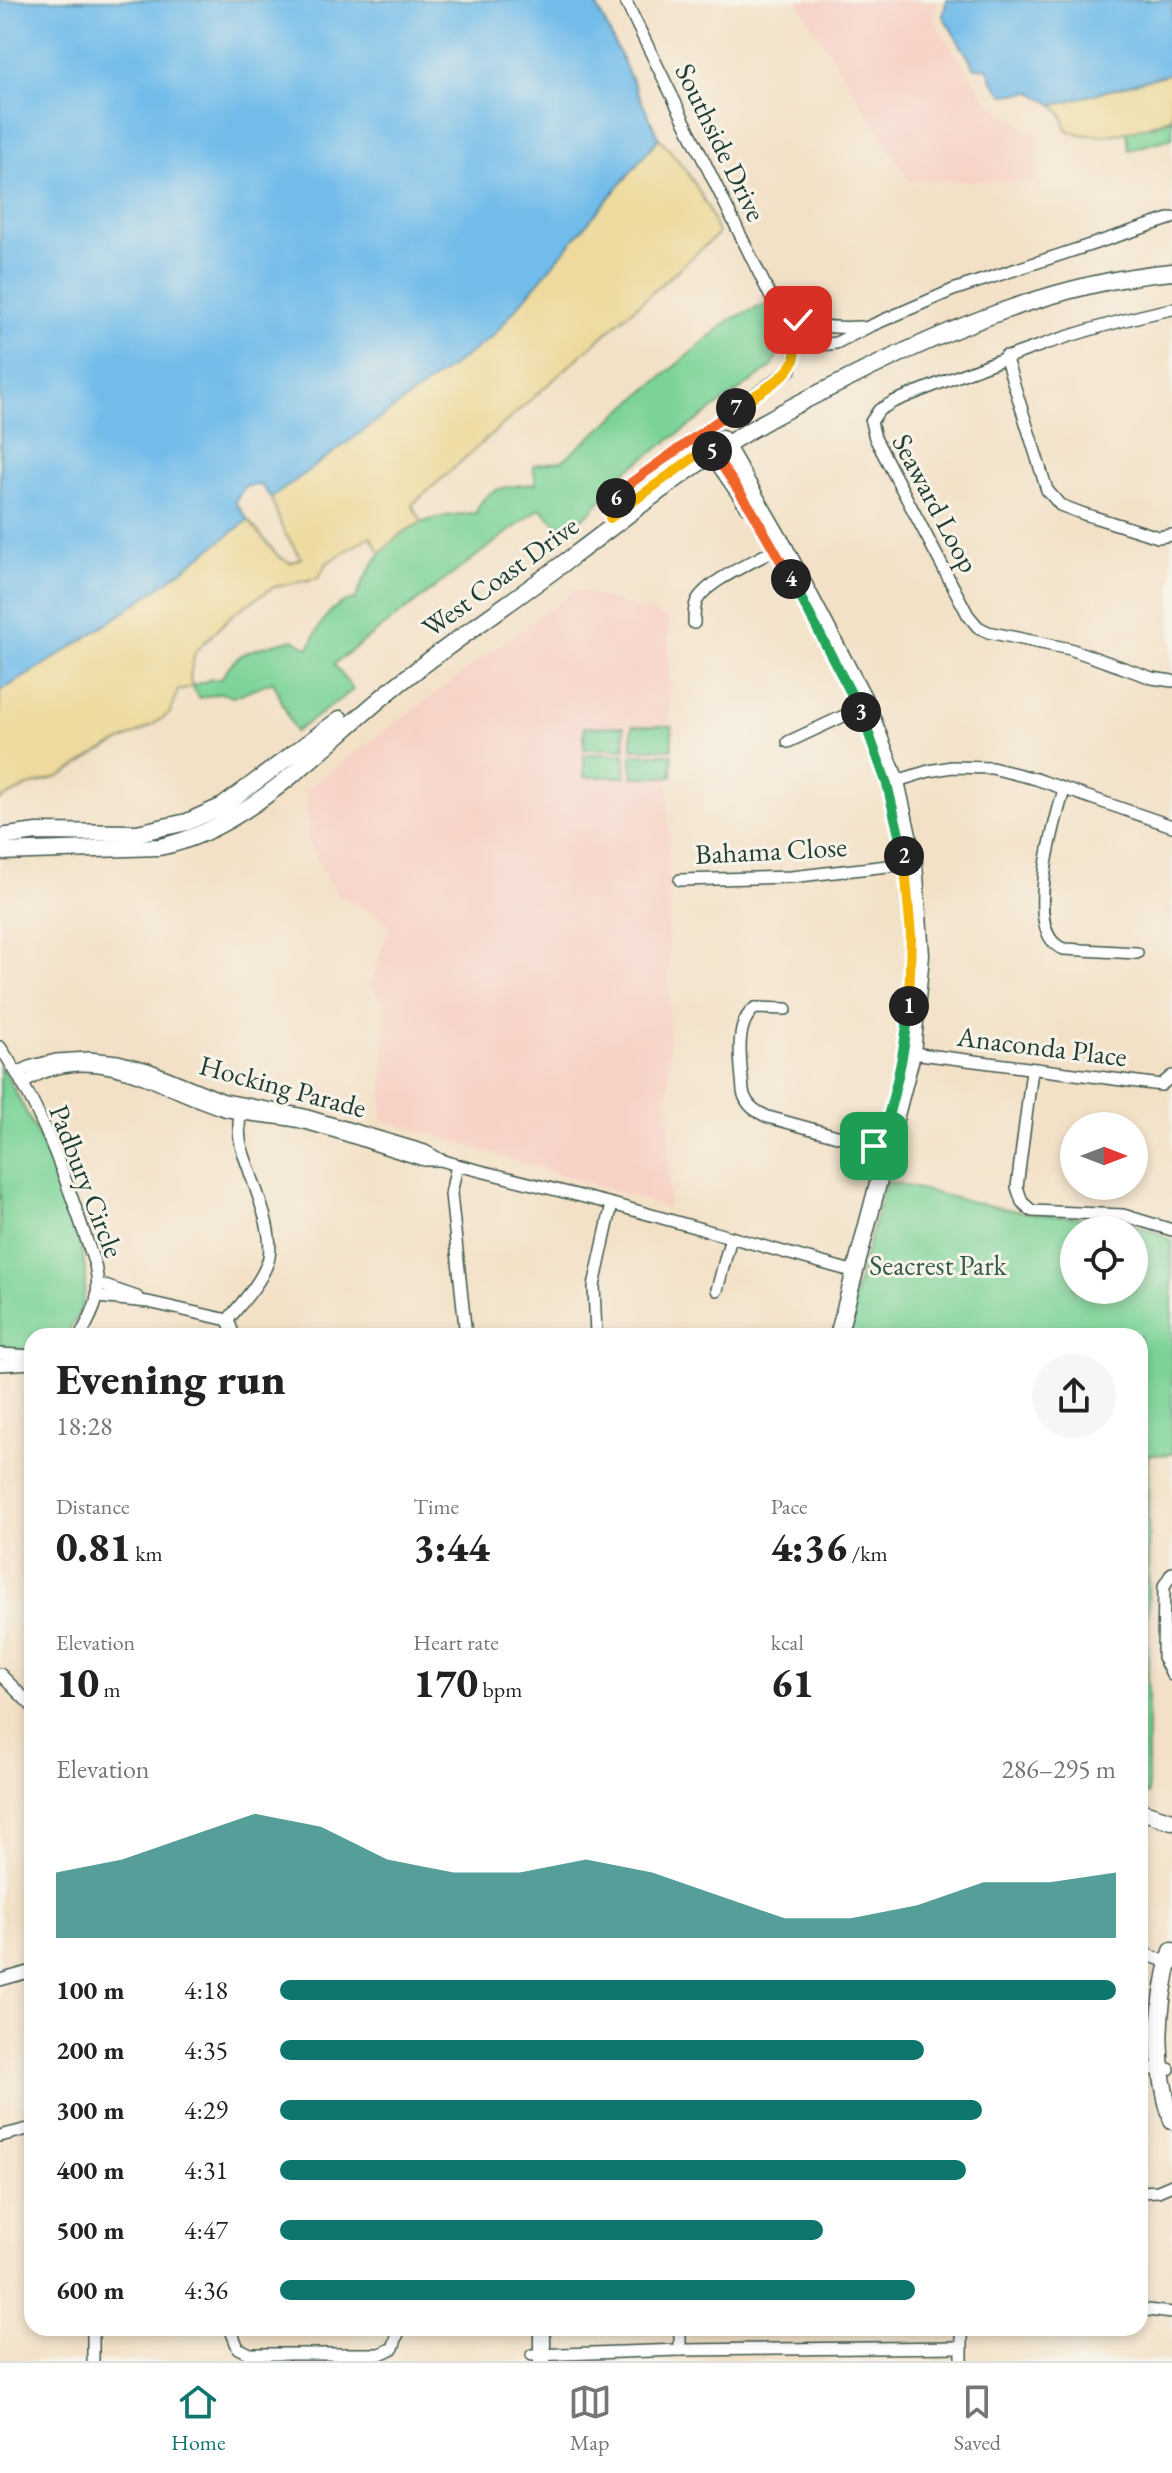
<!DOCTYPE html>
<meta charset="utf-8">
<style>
body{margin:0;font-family:"EB Garamond",serif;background:#f6f6f6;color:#222;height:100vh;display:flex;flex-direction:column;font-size:30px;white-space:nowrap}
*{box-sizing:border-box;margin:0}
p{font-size:26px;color:#767676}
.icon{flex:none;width:44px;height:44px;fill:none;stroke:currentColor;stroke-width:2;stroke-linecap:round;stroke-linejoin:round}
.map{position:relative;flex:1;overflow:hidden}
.side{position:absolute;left:24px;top:1328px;width:1124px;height:1008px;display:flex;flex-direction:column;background:#fff;border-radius:24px;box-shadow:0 4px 12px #0003}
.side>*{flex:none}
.needle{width:52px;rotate:90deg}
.tools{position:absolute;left:1060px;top:1112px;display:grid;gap:16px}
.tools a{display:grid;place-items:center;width:88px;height:88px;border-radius:50%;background:#fff;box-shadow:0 4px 12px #0003;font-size:40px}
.pin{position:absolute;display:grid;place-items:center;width:68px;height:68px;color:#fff;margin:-34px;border-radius:16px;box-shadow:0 4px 12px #0006}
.km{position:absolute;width:40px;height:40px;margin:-20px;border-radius:50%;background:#222;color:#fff;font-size:22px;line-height:40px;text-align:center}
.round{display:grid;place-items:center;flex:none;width:84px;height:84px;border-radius:42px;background:#f6f6f6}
.overview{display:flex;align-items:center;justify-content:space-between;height:136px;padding:0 32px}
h1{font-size:44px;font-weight:800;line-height:60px}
.stats{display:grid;grid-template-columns:repeat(3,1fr);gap:12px;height:136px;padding:8px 32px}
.stats div{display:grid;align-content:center}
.stats b{font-size:40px;font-weight:800}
.stats small{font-size:22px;font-weight:400}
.stats p{font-size:22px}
.chart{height:224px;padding:16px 32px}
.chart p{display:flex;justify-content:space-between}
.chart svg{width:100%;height:144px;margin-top:8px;fill:#0f766e;opacity:.7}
ul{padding:0 32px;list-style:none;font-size:26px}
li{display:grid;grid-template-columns:128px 96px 1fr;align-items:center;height:60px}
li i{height:20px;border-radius:10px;background:#0f766e}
.dock{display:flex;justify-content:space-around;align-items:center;height:112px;border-top:2px solid #e0e0e0;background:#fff;font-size:22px;color:#767676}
.dock a{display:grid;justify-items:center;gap:4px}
.dock .on{color:#0f766e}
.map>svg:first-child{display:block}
.built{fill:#f7d1c6}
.green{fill:#7bd398;stroke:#4d8866;stroke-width:2;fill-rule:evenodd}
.sand{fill:#eeda9e;stroke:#868c69;stroke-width:2}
.water{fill:#71bcea;stroke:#487c8f;stroke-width:2}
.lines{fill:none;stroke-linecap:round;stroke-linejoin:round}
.street-casing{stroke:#3f564a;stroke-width:14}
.secondary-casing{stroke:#3f564a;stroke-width:19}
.street{stroke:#fff;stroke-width:11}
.secondary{stroke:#fff;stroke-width:16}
.split-1-casing{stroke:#fff;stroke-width:16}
.split-2-casing{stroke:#fff;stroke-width:16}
.split-3-casing{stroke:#fff;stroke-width:16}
.split-4-casing{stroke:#fff;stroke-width:16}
.split-5-casing{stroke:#fff;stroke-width:16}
.split-6-casing{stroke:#fff;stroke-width:16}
.split-7-casing{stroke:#fff;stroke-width:16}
.split-8-casing{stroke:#fff;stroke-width:16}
.split-1{stroke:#22a559;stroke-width:10}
.split-2{stroke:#f5b400;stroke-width:10}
.split-3{stroke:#22a559;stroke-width:10}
.split-4{stroke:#22a559;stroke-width:10}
.split-5{stroke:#f0652b;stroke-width:10}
.split-6{stroke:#f5b400;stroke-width:10}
.split-7{stroke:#f0652b;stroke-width:10}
.split-8{stroke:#f5b400;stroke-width:10}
.labels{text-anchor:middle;stroke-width:6;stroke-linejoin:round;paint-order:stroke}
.street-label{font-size:28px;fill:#1f3d34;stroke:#f7f3e8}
.park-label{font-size:28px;fill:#315b48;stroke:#f7f3e8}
</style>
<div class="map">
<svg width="1172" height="2361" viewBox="0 0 1172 2361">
<rect width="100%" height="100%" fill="#f7f3e8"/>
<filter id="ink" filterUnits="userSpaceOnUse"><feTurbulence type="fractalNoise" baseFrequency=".0125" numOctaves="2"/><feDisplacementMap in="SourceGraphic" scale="16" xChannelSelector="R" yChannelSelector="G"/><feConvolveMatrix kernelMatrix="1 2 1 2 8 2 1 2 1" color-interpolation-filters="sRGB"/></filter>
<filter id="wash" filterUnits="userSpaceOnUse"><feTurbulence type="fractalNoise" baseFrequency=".006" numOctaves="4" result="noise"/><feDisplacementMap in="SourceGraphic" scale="32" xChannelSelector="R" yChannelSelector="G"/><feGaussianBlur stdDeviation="1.8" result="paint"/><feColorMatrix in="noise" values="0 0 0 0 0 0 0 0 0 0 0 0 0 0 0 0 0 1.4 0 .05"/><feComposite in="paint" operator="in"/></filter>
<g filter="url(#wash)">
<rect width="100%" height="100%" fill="#f3e1c7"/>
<g class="built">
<polygon points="797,0 938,0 933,20 989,103 1038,137 1035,182 909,180"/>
<polygon points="575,589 669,618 669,1208 382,1119 386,1007 370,985 389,927 377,915 337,894 307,842 307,789"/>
</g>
<g class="green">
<polygon points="1172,118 1172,138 1129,150 1127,131 1154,126"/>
<path d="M768,303L784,338L773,366L625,472L591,512L564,531L540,508L334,664L353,690L295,732L273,681L233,697L221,693L199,698L192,686L212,679H221C239,645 259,650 293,639L309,648C318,628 330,601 355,600C379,539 411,515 476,513C484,485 512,486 536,484L533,465L562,461L731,319Z"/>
<polygon points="624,726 625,749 584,749 584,727"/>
<rect x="632" y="726" width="40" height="23"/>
<rect x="584" y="754" width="41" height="23"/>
<rect x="632" y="754" width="40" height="23"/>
<path d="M0,1065C30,1115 71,1199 83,1256C89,1283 84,1315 64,1336H32V1350L0,1349Z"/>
<path d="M886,1181C932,1192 978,1205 1024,1212C1074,1220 1128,1213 1172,1241V1454L1148,1455V1794L1140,1792V1336H843ZM1074,1230H1134V1290H1074Z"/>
</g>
<g class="sand">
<path d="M1172,73V117C1141,129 1100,144 1067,130L1062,114L1054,105Z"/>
<path d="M659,138C686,168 706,196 718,234L412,505L422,522L401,533L381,553L370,536L327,563L318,578L274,587L234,613L195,652L190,676L192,686L184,690H178L170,713L148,728L101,751L61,776L26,787L0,800V691C88,641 169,582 248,520L279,557L291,563L301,558L283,530L271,498L491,337Z"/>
</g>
<g class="water">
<path d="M0,0H594L659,138L492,337L271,498L261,485L245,486L235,502L248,520C169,582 88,641 0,691Z"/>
<polygon points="947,0 1172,0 1172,73 1054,105 1032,92 1004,95 992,80 987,67 975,68 943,16"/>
</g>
</g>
<g filter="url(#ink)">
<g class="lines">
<defs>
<g id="street">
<polyline points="625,0 787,330 805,342 821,345 836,343 868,327 953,290 1172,218"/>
<path d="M779,307C804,326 831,329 861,327"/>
<path d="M1172,309C1075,329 984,365 893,402L879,410L871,422L875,438L968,615L978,627L988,632L1070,649L1152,678L1172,681"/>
<polyline points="1005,356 1047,490 1060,505 1084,514 1158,537 1172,535"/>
<polyline points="610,518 609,508 632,482 791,369 795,355 791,334"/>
<path d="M694,623C694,617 694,609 696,603C704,581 763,558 783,545"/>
<polyline points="788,742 867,705"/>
<polyline points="887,784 929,771 952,767 992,768 1036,779 1172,826"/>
<path d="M1064,790C1055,821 1021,935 1064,949L1137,953"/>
<polyline points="680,880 791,877 914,863"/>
<path d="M786,1009L755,1008C732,1025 742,1067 743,1092C747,1106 755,1111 768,1117L888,1150"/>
<path d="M0,1047C45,1112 70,1191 95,1265C102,1295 95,1310 80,1336"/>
<polyline points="904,1052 1161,1085 1172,1076"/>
<polyline points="1032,1070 1017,1187 1022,1202 1032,1211 1123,1215 1172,1230"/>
<polyline points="17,1073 32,1066 56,1060 89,1058 118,1061 148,1069 224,1100 304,1115 425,1151 441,1160 457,1165 612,1204 855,1272"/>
<path d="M22,1084C29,1080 36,1075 44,1072C107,1048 164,1091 221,1109C246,1117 274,1116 300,1122C341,1132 382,1148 424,1160H439"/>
<polyline points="457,1165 451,1194 466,1336"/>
<polyline points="99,1284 137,1297"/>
<polyline points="717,1290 731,1237"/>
<polyline points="98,1297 148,1302 228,1320"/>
<path d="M234,1336L228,1320C242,1302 259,1285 267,1264C279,1235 249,1176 241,1145C238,1133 239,1121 240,1108"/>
<polyline points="596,1336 594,1286 612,1204"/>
<polyline points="0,1354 32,1356"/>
<polyline points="0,1365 32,1363"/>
<polyline points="1172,1573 1164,1586 1163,1657 1172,1675"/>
<polyline points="0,1674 32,1706"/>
<polyline points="1140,1952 1172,1964"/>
<polyline points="0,1980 32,1971"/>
<polyline points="1140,2069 1169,2069"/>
<polyline points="0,2136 32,2128"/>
<polyline points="1140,2192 1158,2191 1172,2185"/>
<polyline points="1140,2309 1172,2313"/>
<polyline points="230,2328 238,2348 250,2354 380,2354 393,2348 400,2328"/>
<polyline points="680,2328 680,2350"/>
<polyline points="962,2328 962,2361"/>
<polyline points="532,2355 680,2350 962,2347"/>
<polyline points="93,2361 93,2328"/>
</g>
<g id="secondary">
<polyline points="721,438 783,545 867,705 896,781 914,863 921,955 912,1054 838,1336"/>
<polyline points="708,447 748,505"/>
<polyline points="0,837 37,832 137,833 187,822 223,806 340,719"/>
<path d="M0,852L159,847C250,830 330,737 401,682C457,638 516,599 572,557C624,518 674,478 729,443C767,419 806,399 846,380C947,329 1058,282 1172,272"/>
<polyline points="1140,1811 1172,1821"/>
<path d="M1172,1951C1156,2008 1154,2064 1172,2121"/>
<polyline points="542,2361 542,2328"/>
</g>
</defs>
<use href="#street" class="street-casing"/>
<use href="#secondary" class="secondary-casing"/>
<use href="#street" class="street"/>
<use href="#secondary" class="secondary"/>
</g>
</g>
<g class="lines" filter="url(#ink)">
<defs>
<path id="split-1" d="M874,1146L879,1148C893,1101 905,1055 909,1006"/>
<polyline id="split-2" points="904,856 911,935 909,1006"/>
<polyline id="split-3" points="861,712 887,784 904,856"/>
<polyline id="split-4" points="791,579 861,712"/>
<polyline id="split-5" points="712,451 751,509 791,579"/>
<polyline id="split-6" points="616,498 609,508 610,518 708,447 712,451"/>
<polyline id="split-7" points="616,498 632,482 736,408"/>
<path id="split-8" d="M736,408C752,396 798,374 795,352C793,335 783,319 776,304L798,320"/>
</defs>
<use href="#split-1" class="split-1-casing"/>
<use href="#split-2" class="split-2-casing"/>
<use href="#split-3" class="split-3-casing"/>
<use href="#split-4" class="split-4-casing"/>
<use href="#split-5" class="split-5-casing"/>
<use href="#split-6" class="split-6-casing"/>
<use href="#split-7" class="split-7-casing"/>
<use href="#split-8" class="split-8-casing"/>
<use href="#split-1" class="split-1"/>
<use href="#split-2" class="split-2"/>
<use href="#split-3" class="split-3"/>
<use href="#split-4" class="split-4"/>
<use href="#split-5" class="split-5"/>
<use href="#split-6" class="split-6"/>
<use href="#split-7" class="split-7"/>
<use href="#split-8" class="split-8"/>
</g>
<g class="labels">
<g class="street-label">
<text transform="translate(721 142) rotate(64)" y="10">Southside Drive</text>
<text transform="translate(936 503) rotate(62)" y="10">Seaward Loop</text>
<text transform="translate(500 576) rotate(-36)" y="10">West Coast Drive</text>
<text transform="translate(771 850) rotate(-3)" y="10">Bahama Close</text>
<text transform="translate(1042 1046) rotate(7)" y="10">Anaconda Place</text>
<text transform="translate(283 1086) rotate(15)" y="10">Hocking Parade</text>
<text transform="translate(87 1181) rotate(69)" y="10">Padbury Circle</text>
</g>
<g class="park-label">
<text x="938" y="1275">Seacrest Park</text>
</g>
</g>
</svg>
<div class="tools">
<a><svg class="needle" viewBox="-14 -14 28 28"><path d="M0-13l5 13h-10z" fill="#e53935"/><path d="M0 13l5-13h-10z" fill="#767676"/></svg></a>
<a><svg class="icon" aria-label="locate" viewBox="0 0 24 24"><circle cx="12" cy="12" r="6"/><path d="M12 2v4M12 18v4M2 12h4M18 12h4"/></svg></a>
</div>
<div class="pin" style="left:874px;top:1146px;background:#1e9e55"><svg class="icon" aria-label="arrive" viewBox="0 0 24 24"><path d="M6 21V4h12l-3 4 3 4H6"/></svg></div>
<div class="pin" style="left:798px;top:320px;background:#d93025"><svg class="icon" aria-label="check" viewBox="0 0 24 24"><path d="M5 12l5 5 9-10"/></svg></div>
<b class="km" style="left:909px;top:1006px">1</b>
<b class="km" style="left:904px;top:856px">2</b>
<b class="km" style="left:861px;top:712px">3</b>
<b class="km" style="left:791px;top:579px">4</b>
<b class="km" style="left:712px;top:451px">5</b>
<b class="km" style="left:616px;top:498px">6</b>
<b class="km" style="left:736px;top:408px">7</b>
<section class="side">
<div class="overview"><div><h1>Evening run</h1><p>18:28</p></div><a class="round"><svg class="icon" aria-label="share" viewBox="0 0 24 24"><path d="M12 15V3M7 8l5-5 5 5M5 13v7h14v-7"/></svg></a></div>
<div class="stats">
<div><p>Distance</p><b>0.81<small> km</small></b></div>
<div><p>Time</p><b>3:44</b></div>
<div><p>Pace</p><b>4:36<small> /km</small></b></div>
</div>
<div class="stats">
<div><p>Elevation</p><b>10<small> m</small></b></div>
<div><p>Heart rate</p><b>170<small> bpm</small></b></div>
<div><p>kcal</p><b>61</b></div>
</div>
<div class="chart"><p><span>Elevation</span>286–295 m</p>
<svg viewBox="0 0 160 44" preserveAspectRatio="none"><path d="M0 44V24L10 20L20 13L30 6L40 10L50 20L60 24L70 24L80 20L90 24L100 31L110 38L120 38L130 34L140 27L150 27L160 24V44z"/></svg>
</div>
<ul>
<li><b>100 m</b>4:18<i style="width:100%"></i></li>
<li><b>200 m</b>4:35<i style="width:77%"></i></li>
<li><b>300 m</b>4:29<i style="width:84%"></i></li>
<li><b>400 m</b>4:31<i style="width:82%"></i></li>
<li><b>500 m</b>4:47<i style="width:65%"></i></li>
<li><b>600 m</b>4:36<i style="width:76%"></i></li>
</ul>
</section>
</div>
<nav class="dock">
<a class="on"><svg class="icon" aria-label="home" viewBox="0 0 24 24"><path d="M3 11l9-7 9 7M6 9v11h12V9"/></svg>Home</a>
<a><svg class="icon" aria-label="map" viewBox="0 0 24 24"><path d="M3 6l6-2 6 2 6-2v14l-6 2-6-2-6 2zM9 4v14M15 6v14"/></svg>Map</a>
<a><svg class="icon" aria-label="saved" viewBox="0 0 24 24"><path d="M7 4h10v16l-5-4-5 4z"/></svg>Saved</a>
</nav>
